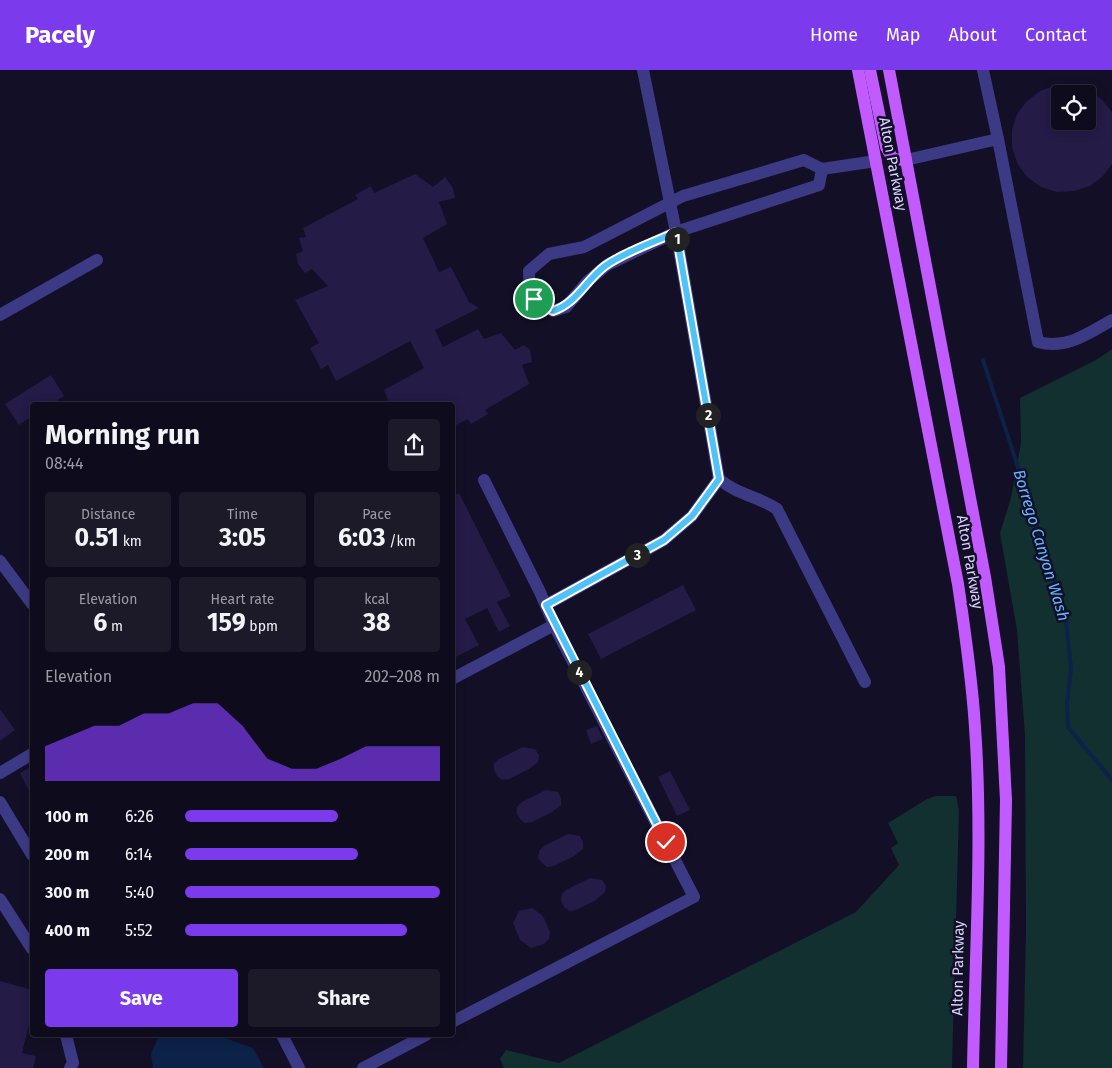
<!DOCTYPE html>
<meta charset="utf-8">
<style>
body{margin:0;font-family:"Fira Sans",sans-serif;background:#1c1929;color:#f1f3f6;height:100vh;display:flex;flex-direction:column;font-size:19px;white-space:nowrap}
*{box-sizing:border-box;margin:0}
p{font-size:16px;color:#9b9ba3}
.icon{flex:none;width:28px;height:28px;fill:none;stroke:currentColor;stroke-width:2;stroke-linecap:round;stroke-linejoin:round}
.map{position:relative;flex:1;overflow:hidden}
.sheet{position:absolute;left:30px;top:332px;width:425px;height:635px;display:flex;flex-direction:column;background:#0e0b1c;border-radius:5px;box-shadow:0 2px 12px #0003,0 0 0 1px #2e2b3b}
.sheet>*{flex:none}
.tools{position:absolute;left:1051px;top:15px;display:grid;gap:10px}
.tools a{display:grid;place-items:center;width:45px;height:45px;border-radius:5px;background:#0e0b1c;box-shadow:0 2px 12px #0003,0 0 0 1px #2e2b3b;font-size:25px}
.pin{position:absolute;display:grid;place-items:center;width:42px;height:42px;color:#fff;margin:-21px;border:2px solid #fff;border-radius:50%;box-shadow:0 1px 5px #0007}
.km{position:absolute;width:25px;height:25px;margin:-12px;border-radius:50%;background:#222;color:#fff;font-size:14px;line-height:25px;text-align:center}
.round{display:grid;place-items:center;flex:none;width:52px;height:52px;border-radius:5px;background:#1c1929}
.headline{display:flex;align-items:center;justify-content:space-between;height:85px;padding:0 15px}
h1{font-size:28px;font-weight:700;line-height:38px}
.metrics{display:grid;grid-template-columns:repeat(3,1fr);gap:8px;height:85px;padding:5px 15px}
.metrics div{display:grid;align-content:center;border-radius:5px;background:#1c1929;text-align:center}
.metrics b{font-size:25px;font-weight:700}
.metrics small{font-size:14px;font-weight:400}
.metrics p{font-size:14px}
.chart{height:140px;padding:10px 15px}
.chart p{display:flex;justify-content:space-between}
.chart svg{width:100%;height:90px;margin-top:5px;fill:#7c3aed;opacity:.7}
.button{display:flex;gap:10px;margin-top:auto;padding:10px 15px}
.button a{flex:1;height:58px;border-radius:5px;background:#7c3aed;color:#fff;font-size:20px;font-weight:700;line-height:58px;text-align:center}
.button a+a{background:#1c1929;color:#f1f3f6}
ul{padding:0 15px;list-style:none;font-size:16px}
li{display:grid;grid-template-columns:80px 60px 1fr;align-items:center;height:38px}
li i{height:12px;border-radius:6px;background:#7c3aed}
header{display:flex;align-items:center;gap:30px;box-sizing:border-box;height:70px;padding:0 25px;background:#7c3aed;color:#fff}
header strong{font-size:24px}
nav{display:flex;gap:28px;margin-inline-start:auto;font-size:18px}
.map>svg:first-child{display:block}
.green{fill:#12302f}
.water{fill:#0c2248}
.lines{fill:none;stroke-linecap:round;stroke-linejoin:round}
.stream{stroke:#0c2248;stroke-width:4}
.building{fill:#241b47}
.minor{stroke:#3d3a85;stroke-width:12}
.major{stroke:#c25bff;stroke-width:12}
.route-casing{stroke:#fff;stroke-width:10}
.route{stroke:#4fc3f7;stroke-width:6}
.labels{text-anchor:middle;stroke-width:5;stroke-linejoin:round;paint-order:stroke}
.street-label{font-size:15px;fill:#d9d4ff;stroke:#130f26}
.water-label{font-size:16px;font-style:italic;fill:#62b6ff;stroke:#130f26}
</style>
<header>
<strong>Pacely</strong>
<nav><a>Home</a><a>Map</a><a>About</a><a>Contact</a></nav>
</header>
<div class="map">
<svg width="1112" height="998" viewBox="0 0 1112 998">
<rect width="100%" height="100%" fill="#130f26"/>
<g class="green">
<polygon points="1112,279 1112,998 1023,998 1026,861 1025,665 1017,560 1000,463 1011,428 1021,373 1020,328 1096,290"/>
<polygon points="936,726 956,726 959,740 952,998 504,998 500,989 506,980 559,993 856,842 899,795 891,778 898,773 888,753 927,729"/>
</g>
<polygon class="water" points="159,965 217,965 253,978 264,998 153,998 151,984"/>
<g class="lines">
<polyline class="stream" points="983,290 1065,541 1071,599 1067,633 1068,657 1112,710"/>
</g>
<g class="building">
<polygon points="1060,14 1060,51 1088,51 1088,19 1102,30 1112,42 1112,94 1103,106 1090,116 1074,121 1057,122 1041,117 1027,107 1017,93 1012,77 1012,60 1017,44 1027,31 1040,21"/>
<polygon points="415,104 433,117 445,107 453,118 455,128 439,132 447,154 423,168 439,202 451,197 469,232 479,238 435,260 443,277 478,259 484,269 501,263 515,280 524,275 530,280 532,292 522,295 529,314 485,340 488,344 471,354 468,349 452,357 452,335 390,335 384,320 424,298 410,271 336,311 328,295 321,299 310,278 319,273 295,230 328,216 312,199 305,203 298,194 296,184 303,181 299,168 306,167 303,158 358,129 355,125 371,116 374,123"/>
<polygon points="51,305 64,326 50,335 32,335 32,346 19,355 5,334"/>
<polygon points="459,423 511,526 497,532 510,556 499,562 487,538 465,549 479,575 452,589 452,426"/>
<polygon points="683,515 696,540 601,589 588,564"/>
<polygon points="0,639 15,660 0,671"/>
<polygon points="597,656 603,669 591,674 586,660"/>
<polygon points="523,677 535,679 539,685 538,692 529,699 509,709 502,710 497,706 494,700 494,694 499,689"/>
<polygon points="32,696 32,727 20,703"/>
<polygon points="670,701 690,740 677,746 658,707"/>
<polygon points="546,720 558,722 561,728 561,735 552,742 532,752 525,753 520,749 517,744 517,737 522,732"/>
<polygon points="568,764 580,766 583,772 583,779 574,786 554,796 547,797 542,793 538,788 539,781 544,776"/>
<polygon points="590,808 602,810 606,816 605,822 596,830 576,840 570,841 564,837 561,831 562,824 566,820"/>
<polygon points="532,838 543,846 550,862 549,869 544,874 531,878 520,870 513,853 519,841"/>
<polygon points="0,911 32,920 32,942 22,983 36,986 33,998 0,998"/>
</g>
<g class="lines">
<g class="minor">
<path d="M998,69L1038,272C1066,280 1089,263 1112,250"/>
<polyline points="906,90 998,69 983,0"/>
<path d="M822,99L819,115L676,162L607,195L588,211L566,237L553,241C533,228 529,225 529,201L549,184L584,177L683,126L804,90L822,99L876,91"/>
<polyline points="0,245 97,190"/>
<path d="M719,409C739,426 756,425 777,439L865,612"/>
<polyline points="484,410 540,522 554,555"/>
<polyline points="0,491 32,534"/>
<polyline points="546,535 664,470 692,446 719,409 676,162 643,0"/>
<polyline points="452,609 554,555 694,827 452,952"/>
<polyline points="0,703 32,684"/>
<polyline points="0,732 32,785"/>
<polyline points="0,829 32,879"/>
<polyline points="66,965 73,993 70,998"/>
<polyline points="282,965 299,998"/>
<polyline points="363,998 426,965"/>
</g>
<g class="major">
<path d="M858,0L958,514C965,561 972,609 975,657C983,770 975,885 973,998"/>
<polyline points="870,0 886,77 893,89 906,90"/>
<polyline points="889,0 985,507 999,597 1006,730 1001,998"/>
</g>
</g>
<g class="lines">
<defs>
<path id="route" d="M534,229L553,241C576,234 586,210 605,196C624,182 655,172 676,162L719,409L692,446L664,470L546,535L666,772"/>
</defs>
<use href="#route" class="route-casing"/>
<use href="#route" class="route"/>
</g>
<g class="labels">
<g class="street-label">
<text transform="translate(893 94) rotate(79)" y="5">Alton Parkway</text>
<text transform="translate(970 492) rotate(80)" y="5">Alton Parkway</text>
<text transform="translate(958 898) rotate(-89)" y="5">Alton Parkway</text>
</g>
<g class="water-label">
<text transform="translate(1042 475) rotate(73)" y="6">Borrego Canyon Wash</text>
</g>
</g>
</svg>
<div class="tools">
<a><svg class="icon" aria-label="locate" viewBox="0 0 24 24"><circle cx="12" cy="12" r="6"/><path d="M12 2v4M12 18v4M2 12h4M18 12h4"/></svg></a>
</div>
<div class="pin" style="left:534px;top:229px;background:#1e9e55"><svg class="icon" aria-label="arrive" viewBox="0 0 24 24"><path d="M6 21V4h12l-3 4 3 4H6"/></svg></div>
<div class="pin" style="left:666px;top:772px;background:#d93025"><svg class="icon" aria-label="check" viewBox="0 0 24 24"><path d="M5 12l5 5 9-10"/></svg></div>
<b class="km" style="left:677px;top:169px">1</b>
<b class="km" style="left:708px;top:345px">2</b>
<b class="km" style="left:637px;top:485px">3</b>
<b class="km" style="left:579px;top:602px">4</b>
<section class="sheet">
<div class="headline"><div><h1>Morning run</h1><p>08:44</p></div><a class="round"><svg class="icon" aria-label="share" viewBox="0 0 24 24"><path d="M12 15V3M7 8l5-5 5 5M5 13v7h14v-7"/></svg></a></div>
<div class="metrics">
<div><p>Distance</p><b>0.51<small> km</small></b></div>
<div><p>Time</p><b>3:05</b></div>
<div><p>Pace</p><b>6:03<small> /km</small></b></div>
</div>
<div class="metrics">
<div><p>Elevation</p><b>6<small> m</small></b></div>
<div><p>Heart rate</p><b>159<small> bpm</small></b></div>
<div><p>kcal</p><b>38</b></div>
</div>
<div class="chart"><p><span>Elevation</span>202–208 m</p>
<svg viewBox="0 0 160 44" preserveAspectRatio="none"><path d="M0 44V27L10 22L20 17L30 17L40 11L50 11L60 6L70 6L80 17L90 33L100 38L110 38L120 33L130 27L140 27L150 27L160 27V44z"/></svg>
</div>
<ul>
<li><b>100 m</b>6:26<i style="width:60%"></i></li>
<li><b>200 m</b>6:14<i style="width:68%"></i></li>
<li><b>300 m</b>5:40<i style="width:100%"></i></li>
<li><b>400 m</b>5:52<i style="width:87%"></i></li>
</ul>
<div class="button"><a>Save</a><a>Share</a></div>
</section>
</div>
